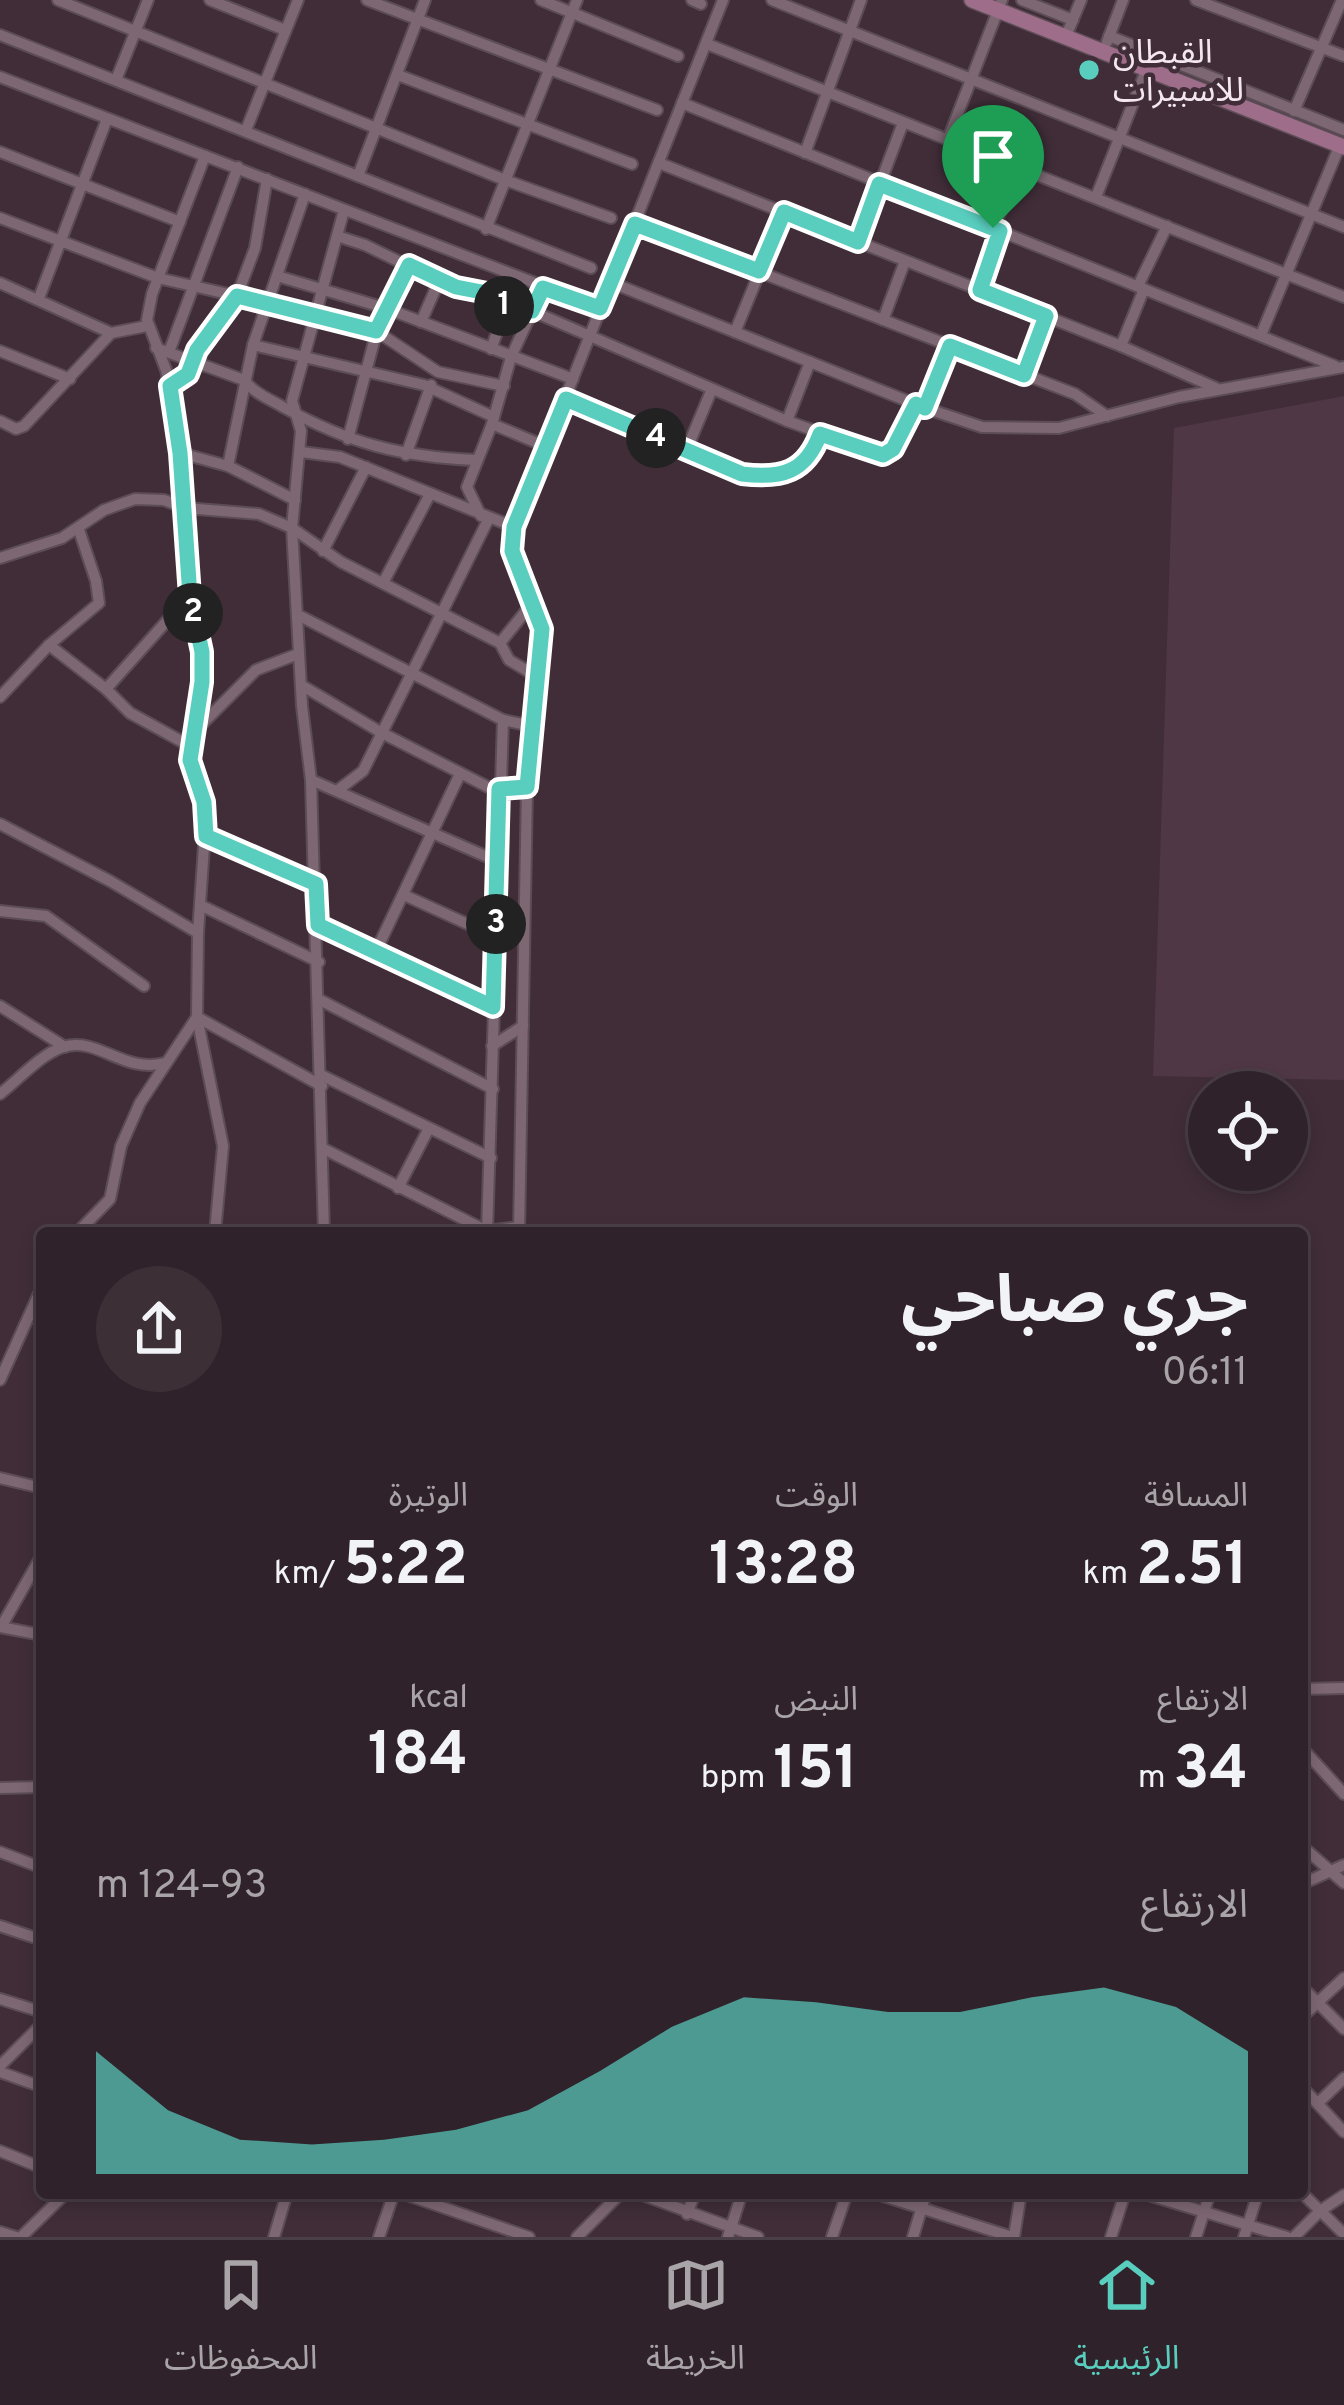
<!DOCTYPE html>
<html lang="ar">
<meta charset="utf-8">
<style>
body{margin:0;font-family:Overpass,"Noto Sans Arabic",sans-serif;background:#3c2f36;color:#f1f3f6;direction:rtl;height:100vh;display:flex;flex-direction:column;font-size:45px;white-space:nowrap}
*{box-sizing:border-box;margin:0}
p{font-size:39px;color:#a8a4a8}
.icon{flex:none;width:66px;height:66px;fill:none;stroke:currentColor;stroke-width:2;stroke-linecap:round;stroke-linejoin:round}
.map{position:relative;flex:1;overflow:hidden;direction:ltr}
.sheet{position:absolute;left:36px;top:1227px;width:1272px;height:972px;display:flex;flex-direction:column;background:#30222a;border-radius:12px;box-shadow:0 6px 18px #0003,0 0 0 3px #4b3f47;direction:rtl}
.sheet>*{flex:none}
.fabs{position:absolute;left:1188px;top:1071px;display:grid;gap:24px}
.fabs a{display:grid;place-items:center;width:120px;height:120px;border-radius:50%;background:#30222a;box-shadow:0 6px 18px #0003,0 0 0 3px #4b3f47;font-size:60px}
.pin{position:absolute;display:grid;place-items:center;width:102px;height:102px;color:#fff;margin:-123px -51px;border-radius:50% 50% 50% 0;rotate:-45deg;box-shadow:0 0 12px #0007}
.pin .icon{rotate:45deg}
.km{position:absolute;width:60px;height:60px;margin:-30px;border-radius:50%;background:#222;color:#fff;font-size:33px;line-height:60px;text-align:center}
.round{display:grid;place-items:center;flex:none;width:126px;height:126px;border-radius:63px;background:#3c2f36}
.head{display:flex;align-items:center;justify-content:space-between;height:204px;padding:0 60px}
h1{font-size:66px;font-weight:700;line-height:90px}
.stats{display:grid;grid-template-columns:repeat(3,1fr);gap:18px;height:204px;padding:12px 60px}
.stats div{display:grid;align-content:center}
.stats b{font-size:60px;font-weight:700}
.stats small{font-size:33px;font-weight:400}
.stats p{font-size:33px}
.chart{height:336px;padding:24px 60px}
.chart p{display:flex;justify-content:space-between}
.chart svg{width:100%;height:216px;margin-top:12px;fill:#59cebf;opacity:.7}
.tab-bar{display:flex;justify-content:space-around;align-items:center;height:168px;border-top:3px solid #4b3f47;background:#30222a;font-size:33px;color:#a8a4a8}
.tab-bar a{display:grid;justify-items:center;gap:6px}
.tab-bar .current{color:#59cebf}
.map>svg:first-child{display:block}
.built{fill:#4f3745}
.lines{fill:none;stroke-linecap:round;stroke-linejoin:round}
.street-casing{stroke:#5c4c55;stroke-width:14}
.secondary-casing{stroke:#5c4c55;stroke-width:18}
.street{stroke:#7d6773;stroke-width:10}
.secondary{stroke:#9d6d8a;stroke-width:15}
.route-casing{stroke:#fff;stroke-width:24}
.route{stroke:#59cebf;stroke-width:15}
.poi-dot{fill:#59cebf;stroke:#402d38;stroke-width:4.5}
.labels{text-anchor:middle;stroke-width:9;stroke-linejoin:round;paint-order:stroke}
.poi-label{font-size:33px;fill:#f4e7ee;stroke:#402d38;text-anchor:start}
</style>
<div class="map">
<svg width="1344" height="2237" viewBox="0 0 1344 2237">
<rect width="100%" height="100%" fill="#402d38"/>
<polygon class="built" points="1344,396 1344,1080 1153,1076 1174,428"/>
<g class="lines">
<defs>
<g id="street">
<polyline points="58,0 505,180 611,218"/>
<polyline points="210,0 285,30"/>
<polyline points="367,0 657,110"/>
<polyline points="541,0 678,56"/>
<polyline points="692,0 701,4"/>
<polyline points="772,0 1344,227"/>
<polyline points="1022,0 1073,20"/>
<polyline points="1196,0 1344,56"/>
<polyline points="0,35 591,268"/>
<polyline points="1066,36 1081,0"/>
<polyline points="1109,36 1344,130"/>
<polyline points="1107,42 1123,0"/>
<polyline points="707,44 1344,297"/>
<polyline points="398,75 632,164"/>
<polyline points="0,77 600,308"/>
<polyline points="116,80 148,0"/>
<polyline points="682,103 1335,366"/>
<polyline points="1294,111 1342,0"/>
<polyline points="246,130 298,0"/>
<polyline points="948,139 1002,0"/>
<polyline points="0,152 180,222"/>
<polyline points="805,153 861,0"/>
<polyline points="205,156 152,294 147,320 166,370 174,405 190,595 202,652 202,682 190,761 206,817 198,933 197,1017 223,1146 215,1233"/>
<polyline points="659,163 1121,346 1216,388"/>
<polyline points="358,176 425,0"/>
<polyline points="1096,197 1147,68"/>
<polyline points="0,218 158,278 350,322 376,331 438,372 504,386"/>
<polyline points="635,224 1075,394 1107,416"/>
<polyline points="993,228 1021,168"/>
<polyline points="486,229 577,0"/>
<polyline points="337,236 365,245 439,281 487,293 506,308 532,311 787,421 883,455 894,449 917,404"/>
<polyline points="858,242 903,123"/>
<polyline points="277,276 385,308 573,379"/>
<polyline points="610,282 925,408 982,427 1059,428 1179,397 1344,367"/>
<polyline points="0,283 111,333 147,326"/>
<polyline points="1138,286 1167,226"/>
<polyline points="980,290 1000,231"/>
<polyline points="39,298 107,119"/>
<polyline points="883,320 905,261"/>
<polyline points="421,322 439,281"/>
<polyline points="735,332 784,213"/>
<polyline points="1261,335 1340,145"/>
<polyline points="253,345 424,385 494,417"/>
<polyline points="1121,346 1144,289"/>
<path d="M156,348L244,380C254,393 269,399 283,407C348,443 401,457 476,460"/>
<polyline points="491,349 506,308"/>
<polyline points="0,351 70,379"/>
<polyline points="169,352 238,167"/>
<polyline points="1024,375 1046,316"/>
<polyline points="170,386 187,374 197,350 237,296 255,248 267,179"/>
<path d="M566,399L742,474C779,479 807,470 820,434"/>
<polyline points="925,408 950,346"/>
<polyline points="0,421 16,429 24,426 111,333"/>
<polyline points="787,421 810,362"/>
<polyline points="492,424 547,447"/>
<polyline points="348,439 380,319 409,265"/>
<polyline points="686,451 712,389"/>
<polyline points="301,452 340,457 514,527"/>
<polyline points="180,453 228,466 295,500"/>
<polyline points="406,455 431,385"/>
<polyline points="228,466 253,345 305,194"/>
<polyline points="481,516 467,487 492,424 511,357 543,288"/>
<polyline points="323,551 366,467"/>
<polyline points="0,558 62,538 104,510 135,499 164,500 185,508 259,514 292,528 341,562 500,643 509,660 536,676"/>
<polyline points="383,583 429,496"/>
<polyline points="300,616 503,720 532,726"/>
<polyline points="500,643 534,601"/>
<polyline points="49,645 106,689 130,713 190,746"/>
<polyline points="301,685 382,733 488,787 527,787"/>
<polyline points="106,689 190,595"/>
<polyline points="0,697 49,645 99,603 96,581 79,530"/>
<polyline points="194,732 256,670 298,654"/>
<polyline points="311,780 499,862"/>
<polyline points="338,790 363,771 488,520"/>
<polyline points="0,824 110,881 198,933"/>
<polyline points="205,836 316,884"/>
<polyline points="404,895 496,937"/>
<polyline points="200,905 319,962"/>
<polyline points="0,911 46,916 144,986"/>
<polyline points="318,925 493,1007"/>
<polyline points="376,951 460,774"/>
<polyline points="320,1000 493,1089"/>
<polyline points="0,1006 65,1047"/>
<polyline points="492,1046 523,1026"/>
<polyline points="321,1075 491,1158"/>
<path d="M0,1094C18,1080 41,1054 63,1047C98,1036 123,1074 165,1063"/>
<polyline points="322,1148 487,1231 519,1227"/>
<polyline points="398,1188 428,1130"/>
<polyline points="77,1233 110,1199 121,1146 140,1103 197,1017 322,1086"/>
<polyline points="324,1233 311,780 302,706 292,528 301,431 292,401 344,210"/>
<polyline points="487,1233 503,720"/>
<polyline points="519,1233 527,787 542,629 512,551 514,527 723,0"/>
<polyline points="0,1380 42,1287"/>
<polyline points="0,1478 42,1488"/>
<polyline points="0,1627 42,1635"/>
<polyline points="1,1627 42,1555"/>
<polyline points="1302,1689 1344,1688"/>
<polyline points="1302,1748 1344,1794"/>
<polyline points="0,1788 42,1787"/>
<polyline points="1302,1846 1344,1883"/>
<polyline points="0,1852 42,1868"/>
<polyline points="1302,1884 1344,1865"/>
<polyline points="0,1926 42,1940"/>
<polyline points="1302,1987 1344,2029"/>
<polyline points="0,1999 42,2012"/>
<polyline points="1302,2017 1344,1978"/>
<polyline points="0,2066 42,2024"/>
<polyline points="0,2072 42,2087"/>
<polyline points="1302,2087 1344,2132"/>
<polyline points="1318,2103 1344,2078"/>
<polyline points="0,2151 42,2168"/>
<polyline points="401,2193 529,2237"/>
<polyline points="637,2193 758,2237"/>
<polyline points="874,2193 1012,2237"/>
<polyline points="1142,2193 1287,2237"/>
<polyline points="1302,2193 1344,2234"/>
<polyline points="687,2214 695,2193"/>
<polyline points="0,2232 16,2237"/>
<polyline points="21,2237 66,2193"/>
<polyline points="274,2237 287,2193"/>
<polyline points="379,2237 394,2193"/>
<polyline points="577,2237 621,2193"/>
<polyline points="728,2237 742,2193"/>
<polyline points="832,2237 847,2193"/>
<polyline points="913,2237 926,2193"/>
<polyline points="1014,2237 1021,2193"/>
<polyline points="1111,2237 1125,2193"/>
<polyline points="1196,2237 1210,2193"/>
<polyline points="1244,2237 1258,2193"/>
<polyline points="1294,2237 1320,2211 1344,2195"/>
</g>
<polyline id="secondary" points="972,0 1344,147"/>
</defs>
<use href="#street" class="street-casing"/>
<use href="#secondary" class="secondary-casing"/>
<use href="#street" class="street"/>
<use href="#secondary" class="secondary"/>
</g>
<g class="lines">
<defs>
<path id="route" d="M879,184L1000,231L980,290L1046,316L1024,375L950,346L925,408L916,404L893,449L883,455L820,434C806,472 782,479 742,474L566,399L514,527L512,551L542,629L527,787L499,789L493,1007L318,925L316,884L206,836L204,802L190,760L202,682V652L190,596L180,453L170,386L188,374L197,350L237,296L376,331L409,265L456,287L487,293L506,308L532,311L543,288L600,308L635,224L759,271L784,212L858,242Z"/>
</defs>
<use href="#route" class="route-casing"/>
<use href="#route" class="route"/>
</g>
<circle class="poi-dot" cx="1089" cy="70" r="12"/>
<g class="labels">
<g class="poi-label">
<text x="1113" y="63">القبطان<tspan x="1113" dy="38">للاسبيرات</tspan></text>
</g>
</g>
</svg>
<div class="fabs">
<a><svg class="icon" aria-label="locate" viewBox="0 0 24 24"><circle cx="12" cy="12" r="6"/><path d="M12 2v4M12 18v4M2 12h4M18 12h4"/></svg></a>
</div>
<div class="pin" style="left:993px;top:228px;background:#1e9e55"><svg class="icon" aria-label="arrive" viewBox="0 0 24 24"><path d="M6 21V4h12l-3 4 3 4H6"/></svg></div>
<b class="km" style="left:504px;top:306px">1</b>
<b class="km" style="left:193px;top:613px">2</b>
<b class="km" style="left:496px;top:924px">3</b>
<b class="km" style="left:656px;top:438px">4</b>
<section class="sheet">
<div class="head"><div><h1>جري صباحي</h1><p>06:11</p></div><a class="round"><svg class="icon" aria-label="share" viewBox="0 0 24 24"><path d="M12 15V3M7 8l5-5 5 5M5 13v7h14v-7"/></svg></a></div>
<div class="stats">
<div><p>المسافة</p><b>2.51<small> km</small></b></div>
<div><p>الوقت</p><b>13:28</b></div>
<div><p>الوتيرة</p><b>5:22<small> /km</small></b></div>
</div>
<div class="stats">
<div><p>الارتفاع</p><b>34<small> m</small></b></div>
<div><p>النبض</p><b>151<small> bpm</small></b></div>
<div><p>kcal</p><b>184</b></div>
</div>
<div class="chart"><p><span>الارتفاع</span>93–124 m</p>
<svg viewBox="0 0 160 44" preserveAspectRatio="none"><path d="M0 44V19L10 31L20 37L30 38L40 37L50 35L60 31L70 23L80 14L90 8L100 9L110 11L120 11L130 8L140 6L150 10L160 19V44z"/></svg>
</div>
</section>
</div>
<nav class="tab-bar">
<a class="current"><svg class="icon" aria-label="home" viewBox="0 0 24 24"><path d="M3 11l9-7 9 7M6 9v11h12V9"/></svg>الرئيسية</a>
<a><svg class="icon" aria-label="map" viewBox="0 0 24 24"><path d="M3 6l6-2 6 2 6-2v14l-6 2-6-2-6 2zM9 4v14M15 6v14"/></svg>الخريطة</a>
<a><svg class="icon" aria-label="saved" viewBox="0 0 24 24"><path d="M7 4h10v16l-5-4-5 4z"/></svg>المحفوظات</a>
</nav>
